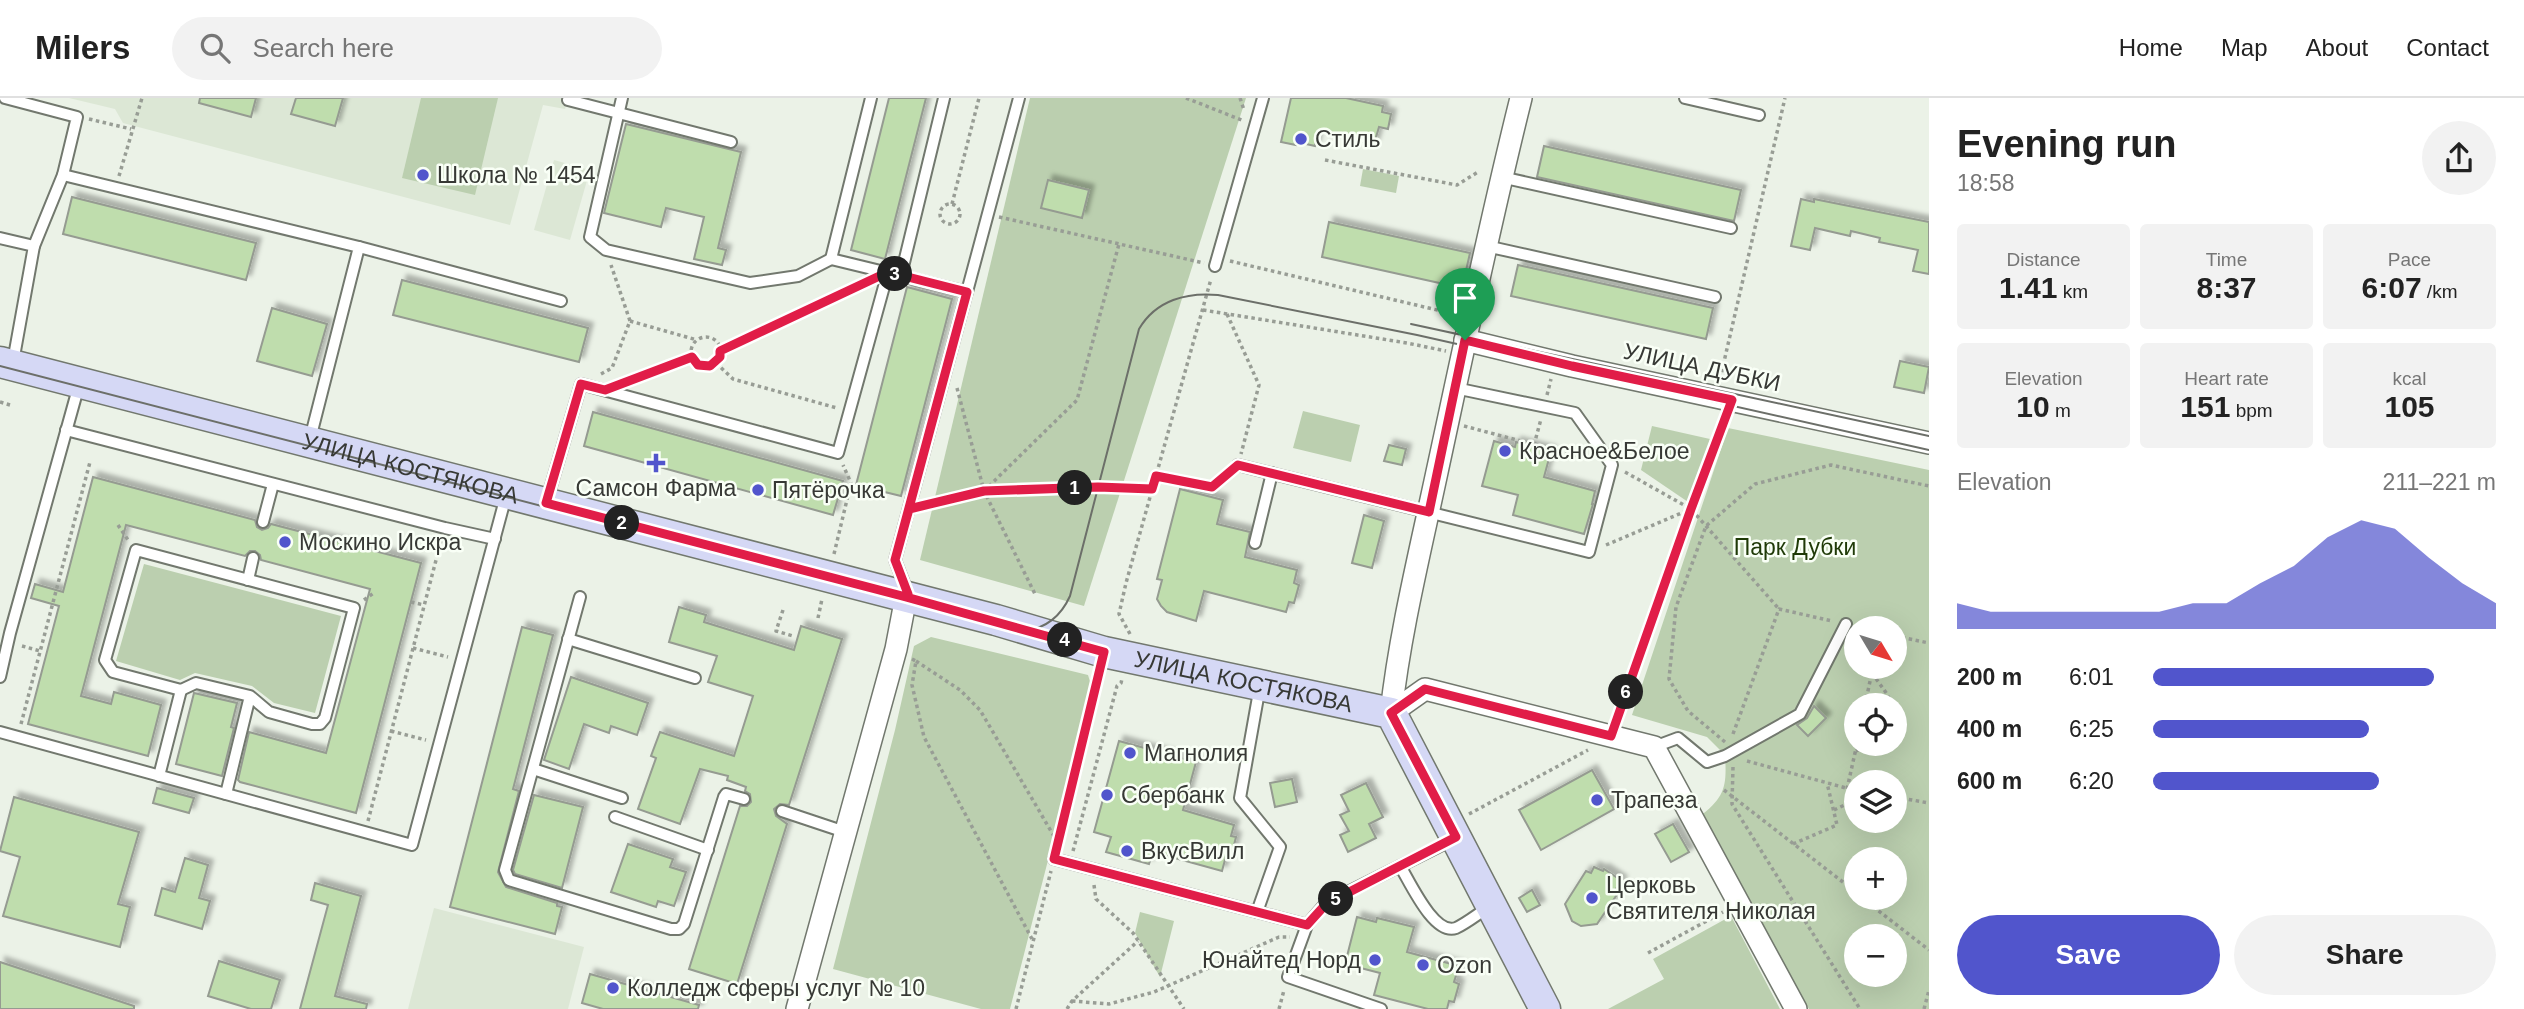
<!DOCTYPE html>
<meta charset="utf-8">
<style>
body{margin:0;font-family:Arial,sans-serif;background:#f2f2f2;color:#222;height:100vh;display:flex;flex-direction:column;font-size:26px;white-space:nowrap}
*{box-sizing:border-box;margin:0}
p{font-size:23px;color:#767676}
.icon{flex:none;width:38px;height:38px;fill:none;stroke:currentColor;stroke-width:2;stroke-linecap:round;stroke-linejoin:round}
.map{position:relative;flex:1;overflow:hidden}
.side{display:flex;flex-direction:column;background:#fff;width:595px}
.side>*{flex:none}
.needle{width:46px;rotate:128deg}
.tools{position:absolute;left:1844px;top:518px;display:grid;gap:14px}
.tools a{display:grid;place-items:center;width:63px;height:63px;border-radius:50%;background:#fff;box-shadow:0 7px 28px #0002;font-size:35px}
.pin{position:absolute;display:grid;place-items:center;width:60px;height:60px;color:#fff;margin:-72px -30px;border-radius:50% 50% 50% 0;rotate:-45deg;box-shadow:0 0 7px #0007}
.pin .icon{rotate:45deg}
.km{position:absolute;width:35px;height:35px;margin:-18px;border-radius:50%;background:#222;color:#fff;font-size:19px;line-height:35px;text-align:center}
.round{display:grid;place-items:center;flex:none;width:74px;height:74px;border-radius:37px;background:#f2f2f2}
.head{display:flex;align-items:center;justify-content:space-between;height:119px;padding:0 28px}
h1{font-size:38px;font-weight:800;line-height:52px}
.figures{display:grid;grid-template-columns:repeat(3,1fr);gap:10px;height:119px;padding:7px 28px}
.figures div{display:grid;align-content:center;border-radius:7px;background:#f2f2f2;text-align:center}
.figures b{font-size:30px;font-weight:800}
.figures small{font-size:19px;font-weight:400}
.figures p{font-size:19px}
.chart{height:196px;padding:14px 28px}
.chart p{display:flex;justify-content:space-between}
.chart svg{width:100%;height:126px;margin-top:7px;fill:#5155cc;opacity:.7}
.action{display:flex;gap:14px;margin-top:auto;padding:14px 28px}
.action a{flex:1;height:80px;border-radius:42px;background:#5155cc;color:#fff;font-size:28px;font-weight:800;line-height:80px;text-align:center}
.action a+a{background:#f2f2f2;color:#222}
ul{padding:0 28px;list-style:none;font-size:23px}
li{display:grid;grid-template-columns:112px 84px 1fr;align-items:center;height:52px}
li i{height:18px;border-radius:9px;background:#5155cc}
header{display:flex;align-items:center;gap:42px;box-sizing:border-box;height:98px;padding:0 35px;background:#fff;border-bottom:2px solid #e0e0e0}
header strong{font-size:33px}
nav{display:flex;gap:38px;margin-inline-start:auto;font-size:24px}
.search{width:490px;height:63px;background:#f2f2f2;display:flex;align-items:center;gap:18px;box-sizing:border-box;padding:0 24px;border-radius:38px;color:#767676;font-size:26px}
main{display:flex;flex:1;min-height:0}
.map>svg:first-child{display:block}
.built{fill:#dce7d5}
.green{fill:#bbcfaf;fill-rule:evenodd}
.building{fill:#bfddad;stroke:#959b91;stroke-width:2;filter:url(#shadow)}
.lines{fill:none;stroke-linecap:round;stroke-linejoin:round}
.lane-casing{stroke:#72786e;stroke-width:14}
.street-casing{stroke:#72786e;stroke-width:24}
.secondary-casing{stroke:#72786e;stroke-width:33}
.path{stroke:#989d95;stroke-width:3.5;stroke-dasharray:3.5 3.5;stroke-linecap:butt}
.lane{stroke:#fff;stroke-width:10}
.street{stroke:#fff;stroke-width:21}
.secondary{stroke:#d5d8f5;stroke-width:30}
.tram{stroke:#6c6f69;stroke-width:2}
.route-casing{stroke:#fff;stroke-width:14}
.route{stroke:#e11d48;stroke-width:9}
.poi-dot{fill:#5155cc;stroke:#f9fff6;stroke-width:2.5}
.labels{text-anchor:middle;stroke-width:5;stroke-linejoin:round;paint-order:stroke}
.poi-label{font-size:23px;fill:#373935;stroke:#f9fff6;text-anchor:start}
.street-label{font-size:23px;fill:#373935;stroke:#f9fff6}
.park-label{font-size:23px;fill:#1f3a07;stroke:#f9fff6}
</style>
<header>
<strong>Milers</strong>
<div class="search"><svg class="icon" aria-label="search" viewBox="0 0 24 24"><circle cx="10" cy="10" r="6"/><path d="M15 15l6 6"/></svg>Search here</div>
<nav><a>Home</a><a>Map</a><a>About</a><a>Contact</a></nav>
</header>
<main>
<div class="map">
<svg width="1929" height="911" viewBox="0 0 1929 911">
<defs>
<filter id="shadow"><feDropShadow dx="5" dy="-5" stdDeviation="2" flood-color="#0004"/></filter>
</defs>
<rect width="100%" height="100%" fill="#ebf2e7"/>
<g class="built">
<polygon points="69,0 568,0 565,11 543,7 510,127 123,25 115,11"/>
<polygon points="554,62 590,72 570,142 534,132"/>
<polygon points="434,810 584,849 568,911 408,911"/>
</g>
<g class="green">
<polygon points="421,0 498,0 475,97 402,80"/>
<polygon points="1030,0 1246,0 1084,508 920,462"/>
<polygon points="1363,71 1399,78 1396,95 1360,88"/>
<polygon points="1303,313 1360,327 1351,364 1293,350"/>
<polygon points="1652,328 1710,341 1694,408 1641,372"/>
<path d="M1728,330L1929,372V911H1809L1699,719C1725,699 1727,689 1725,657L1707,639L1632,617ZM1857,530H1895V569H1857ZM1857,607H1895V646H1857ZM1857,684H1895V723H1857ZM1857,761H1895V800H1857ZM1857,838H1895V877H1857Z"/>
<polygon points="144,466 341,518 315,615 274,605 252,588 195,575 180,582 116,563"/>
<polygon points="931,539 1088,577 1092,590 1010,911 981,911 833,871 895,632 914,548"/>
<polygon points="1140,814 1174,823 1160,879 1135,835"/>
<polygon points="1731,818 1780,911 1608,911 1664,881 1653,861"/>
</g>
<g class="building">
<polygon points="200,0 256,0 251,19 199,5"/>
<polygon points="296,0 343,0 335,28 291,16"/>
<polygon points="889,0 926,0 885,161 851,152"/>
<polygon points="1291,0 1346,0 1383,8 1382,14 1391,16 1388,31 1379,29 1374,46 1318,33 1315,48 1297,44 1296,47 1281,44"/>
<polygon points="626,26 741,54 718,150 726,152 722,167 694,161 704,119 666,110 661,129 604,115"/>
<polygon points="1544,48 1741,92 1734,123 1537,79"/>
<polygon points="1048,82 1089,92 1082,120 1041,110"/>
<polygon points="72,99 256,145 246,182 63,136"/>
<polygon points="1801,101 1814,104 1814,101 1929,124 1929,176 1913,173 1918,152 1879,144 1880,140 1851,133 1850,138 1815,130 1810,152 1791,148"/>
<polygon points="1329,124 1470,155 1462,190 1322,159"/>
<polygon points="1518,167 1713,210 1706,241 1511,198"/>
<polygon points="402,182 588,230 579,264 393,217"/>
<polygon points="907,189 952,201 901,398 856,387"/>
<polygon points="272,210 327,226 312,278 257,263"/>
<polygon points="1900,263 1929,269 1924,295 1894,289"/>
<polygon points="593,314 843,383 833,417 584,348"/>
<polygon points="1494,343 1515,349 1516,344 1551,353 1544,379 1595,393 1592,406 1593,406 1584,436 1513,417 1518,397 1482,388"/>
<polygon points="1389,347 1406,351 1402,367 1384,363"/>
<polygon points="93,379 255,422 257,429 262,432 268,430 271,426 421,465 356,715 240,684 238,682 249,634 326,655 370,491 261,462 260,457 255,453 250,453 245,458 126,427 81,598 111,606 114,594 161,607 148,658 28,626 59,508 31,500 35,486 63,494"/>
<polygon points="1180,391 1223,402 1217,426 1250,434 1245,459 1297,472 1294,485 1299,487 1294,505 1289,504 1286,514 1204,493 1196,523 1167,514 1161,508 1157,501 1162,482 1157,481"/>
<polygon points="1364,417 1384,423 1372,470 1352,465"/>
<polygon points="679,509 706,517 704,524 794,552 801,528 842,541 789,707 780,706 774,711 776,718 787,726 737,886 689,871 740,708 747,708 751,704 750,696 745,693 746,689 727,682 728,678 700,671 680,726 638,711 656,660 651,658 660,634 734,658 753,598 708,584 717,558 669,544"/>
<polygon points="522,529 553,537 513,691 519,693 498,774 506,789 557,805 557,808 562,809 555,836 450,809"/>
<polygon points="571,579 648,605 637,637 611,628 609,635 584,626 569,671 544,662"/>
<polygon points="194,595 237,605 231,629 234,630 222,678 176,666"/>
<polygon points="1814,608 1826,620 1808,638 1797,627 1807,620"/>
<polygon points="1119,643 1196,664 1183,712 1234,727 1231,738 1236,739 1231,759 1226,758 1222,773 1153,754 1149,766 1106,754 1111,739 1094,734"/>
<polygon points="1592,672 1614,711 1541,752 1519,712"/>
<polygon points="1292,681 1297,704 1275,709 1270,685"/>
<polygon points="1366,685 1383,719 1369,726 1376,740 1348,754 1340,737 1349,733 1340,717 1349,713 1341,697"/>
<polygon points="157,690 194,700 189,715 153,705"/>
<polygon points="534,697 583,709 562,790 515,776 513,772"/>
<polygon points="14,699 139,734 118,806 130,809 120,849 3,818 20,759 0,753"/>
<polygon points="1673,726 1689,754 1671,764 1655,736"/>
<polygon points="628,746 673,761 670,769 686,774 674,808 658,803 656,809 611,794"/>
<polygon points="185,760 208,767 199,800 210,803 202,831 155,817 162,790 175,794"/>
<polygon points="1594,769 1603,773 1604,771 1622,783 1615,792 1618,795 1597,826 1581,828 1572,823 1565,806 1586,773 1591,775"/>
<polygon points="315,785 361,798 335,898 367,906 366,911 300,911 328,807 311,802"/>
<polygon points="1532,792 1540,807 1527,814 1519,800"/>
<polygon points="1357,819 1376,824 1377,820 1414,829 1407,854 1459,868 1454,884 1459,886 1454,904 1449,903 1447,911 1428,911 1374,897 1380,875 1345,866"/>
<polygon points="219,863 280,882 271,911 251,911 208,898"/>
<polygon points="0,864 134,908 134,911 0,911"/>
<polygon points="590,876 699,907 698,911 603,911 582,905"/>
</g>
<g class="lines">
<defs>
<g id="lane">
<polyline points="5,0 77,19 63,77 34,148"/>
<polyline points="622,0 590,139 606,152 750,185 798,178 831,161"/>
<polyline points="871,0 831,161 967,194"/>
<polyline points="1685,0 1759,17"/>
<polyline points="568,2 731,44"/>
<polyline points="63,77 359,149 310,341"/>
<polyline points="1501,79 1731,130"/>
<polyline points="0,140 34,148 13,264"/>
<polyline points="1486,148 1715,199"/>
<polyline points="359,149 561,203"/>
<polyline points="1215,168 1263,0"/>
<polyline points="901,177 944,0"/>
<polyline points="66,332 445,430 495,441"/>
<polyline points="1238,367 1589,454 1612,367 1575,315 1455,290"/>
<polyline points="546,405 581,286 838,355 888,174"/>
<polyline points="263,424 273,386"/>
<polyline points="1255,445 1272,375"/>
<polyline points="248,482 253,460"/>
<polyline points="907,493 895,462 1019,0"/>
<polyline points="580,499 505,772 509,782 671,831 679,831 684,826 724,699 726,696 744,701"/>
<polyline points="568,541 695,580"/>
<polyline points="0,579 10,535 79,287"/>
<polyline points="0,634 412,747 506,398"/>
<polyline points="1654,649 1678,640 1707,664 1725,658 1800,616 1846,526"/>
<polyline points="533,671 622,700"/>
<polyline points="159,678 181,592"/>
<polyline points="226,696 250,598 269,614 312,626 320,626 325,620 354,510 136,452 105,562 113,574 181,592 196,585 250,598"/>
<polyline points="782,713 845,734"/>
<polyline points="615,719 708,752"/>
<polyline points="1054,761 1307,827"/>
<path d="M1400,768C1410,784 1434,838 1456,830C1467,825 1479,815 1489,809"/>
<polyline points="1257,814 1280,749 1240,700 1260,588"/>
<polyline points="1381,911 1288,879 1307,827 1326,805 1454,741"/>
</g>
<g id="street">
<polyline points="1465,242 1572,268 1929,345"/>
<path d="M1391,615C1400,534 1420,454 1437,374C1464,249 1490,124 1521,0"/>
<polyline points="1391,615 1425,591 1654,649 1796,911"/>
<polyline points="797,911 896,551 906,499"/>
</g>
<g id="secondary">
<path id="s1" d="M0,264L996,522L1104,554L1391,615L1545,911"/>
</g>
</defs>
<use href="#lane" class="lane-casing"/>
<use href="#street" class="street-casing"/>
<use href="#secondary" class="secondary-casing"/>
<g class="path">
<polyline points="1186,0 1244,23"/>
<polyline points="1240,0 1244,12"/>
<polyline points="89,21 131,31"/>
<polyline points="1325,62 1457,87 1478,74"/>
<polyline points="119,78 142,0"/>
<polyline points="952,106 979,0"/>
<circle cx="950" cy="116" r="10"/>
<polyline points="999,119 1204,165"/>
<polyline points="1230,163 1454,216"/>
<polyline points="1203,212 1407,245 1446,253"/>
<polyline points="1227,216 1259,287 1241,356"/>
<polyline points="630,223 697,242"/>
<circle cx="706" cy="254" r="15"/>
<polyline points="720,252 867,184"/>
<polyline points="716,265 733,281 837,310"/>
<polyline points="601,276 612,270 630,223 611,167"/>
<polyline points="1720,281 1785,0"/>
<polyline points="628,283 692,259"/>
<polyline points="957,290 984,393 1036,498"/>
<polyline points="1547,297 1551,281"/>
<polyline points="0,304 10,307"/>
<polyline points="1464,328 1589,361"/>
<polyline points="1534,347 1541,321"/>
<polyline points="1625,374 1691,411 1779,511"/>
<polyline points="1156,378 1212,389 1228,375"/>
<polyline points="984,393 1077,302 1119,146"/>
<polyline points="925,407 984,393 1098,389 1152,391"/>
<polyline points="118,427 128,442"/>
<polyline points="1606,447 1691,411"/>
<polyline points="834,456 851,385 843,367"/>
<polyline points="364,502 375,494"/>
<polyline points="411,504 424,507"/>
<polyline points="783,512 776,533 793,538"/>
<polyline points="818,520 822,501"/>
<polyline points="1130,536 1119,516 1126,485 1211,181"/>
<polyline points="1895,538 1929,545"/>
<polyline points="22,548 40,553"/>
<polyline points="413,550 448,559"/>
<polyline points="912,561 916,563 912,587 924,639 1032,841"/>
<polyline points="916,563 960,592 980,612 1058,745"/>
<polyline points="1872,575 1887,596 1892,607"/>
<polyline points="1865,607 1873,569"/>
<polyline points="1617,619 1725,320"/>
<polyline points="21,626 90,364"/>
<polyline points="391,633 426,642"/>
<polyline points="1733,636 1779,511 1832,523"/>
<polyline points="1725,644 1688,613 1669,581 1676,509 1706,428 1755,386 1831,367 1929,388"/>
<polyline points="1856,653 1869,646"/>
<polyline points="1747,663 1857,693"/>
<polyline points="1733,669 1732,706 1860,911"/>
<polyline points="1847,691 1857,646"/>
<polyline points="1724,692 1857,795"/>
<polyline points="1895,699 1929,705"/>
<polyline points="1834,712 1857,701"/>
<polyline points="1469,716 1588,652"/>
<polyline points="368,723 441,443"/>
<polyline points="1793,746 1837,727 1827,685"/>
<polyline points="1057,749 1099,576"/>
<polyline points="1073,753 1117,588 1121,585 1122,581"/>
<polyline points="1094,787 1096,801 1133,835 1184,911"/>
<polyline points="1862,800 1929,852"/>
<polyline points="1648,855 1723,814"/>
<polyline points="1072,903 1109,906 1154,894 1279,839 1290,839"/>
<polyline points="1016,911 1051,773"/>
<polyline points="1067,911 1072,903 1138,843"/>
<polyline points="1279,911 1284,892"/>
<polyline points="1924,911 1929,892"/>
</g>
<use href="#lane" class="lane"/>
<use href="#street" class="street"/>
<use href="#secondary" class="secondary"/>
<g class="tram">
<polyline points="1411,226 1929,338"/>
<path d="M0,268L1025,533C1047,530 1061,518 1070,498L1139,231C1156,202 1187,194 1218,197L1417,237L1929,352"/>
</g>
</g>
<g class="lines">
<defs>
<polyline id="route" points="1465,242 1429,414 1238,367 1212,389 1156,378 1152,391 1098,389 984,393 909,411 895,462 908,496 906,499 546,405 581,286 605,292 692,259 698,267 710,268 720,259 720,253 888,174 967,194 895,462 908,496 906,499 1104,554 1054,761 1307,827 1326,806 1456,739 1391,615 1425,591 1611,638 1691,411 1732,302 1572,268 1465,242"/>
</defs>
<use href="#route" class="route-casing"/>
<use href="#route" class="route"/>
</g>
<g class="poi-dot">
<circle cx="1301" cy="41" r="7"/>
<circle cx="423" cy="77" r="7"/>
<circle cx="1505" cy="353" r="7"/>
<path d="M652.5 354.5h7v7h7v7h-7v7h-7v-7h-7v-7h7z"/>
<circle cx="758" cy="392" r="7"/>
<circle cx="285" cy="444" r="7"/>
<circle cx="1130" cy="655" r="7"/>
<circle cx="1107" cy="697" r="7"/>
<circle cx="1597" cy="702" r="7"/>
<circle cx="1127" cy="753" r="7"/>
<circle cx="1592" cy="800" r="7"/>
<circle cx="1375" cy="862" r="7"/>
<circle cx="1423" cy="867" r="7"/>
<circle cx="613" cy="890" r="7"/>
</g>
<g class="labels">
<g class="poi-label">
<text x="1315" y="49">Стиль</text>
<text x="437" y="85">Школа № 1454</text>
<text x="1519" y="361">Красное&amp;Белое</text>
<text x="656" y="398" text-anchor="middle">Самсон Фарма</text>
<text x="772" y="400">Пятёрочка</text>
<text x="299" y="452">Москино Искра</text>
<text x="1144" y="663">Магнолия</text>
<text x="1121" y="705">Сбербанк</text>
<text x="1611" y="710">Трапеза</text>
<text x="1141" y="761">ВкусВилл</text>
<text x="1606" y="795">Церковь<tspan x="1606" dy="26">Святителя Николая</tspan></text>
<text x="1361" y="870" text-anchor="end">Юнайтед Норд</text>
<text x="1437" y="875">Ozon</text>
<text x="627" y="898">Колледж сферы услуг № 10</text>
</g>
<g class="street-label">
<text transform="translate(1702 269) rotate(12)" y="8">УЛИЦА ДУБКИ</text>
<text dy="8" stroke="none"><textPath href="#s1" startOffset="424">УЛИЦА КОСТЯКОВА</textPath></text>
<text dy="8" stroke="none"><textPath href="#s1" startOffset="1284">УЛИЦА КОСТЯКОВА</textPath></text>
</g>
<g class="park-label">
<text x="1795" y="457">Парк Дубки</text>
</g>
</g>
</svg>
<div class="tools">
<a><svg class="needle" viewBox="-14 -14 28 28"><path d="M0-13l5 13h-10z" fill="#e53935"/><path d="M0 13l5-13h-10z" fill="#767676"/></svg></a>
<a><svg class="icon" aria-label="locate" viewBox="0 0 24 24"><circle cx="12" cy="12" r="6"/><path d="M12 2v4M12 18v4M2 12h4M18 12h4"/></svg></a>
<a><svg class="icon" aria-label="layers" viewBox="0 0 24 24"><path d="M12 4l9 5-9 5-9-5zM3 14l9 5 9-5"/></svg></a>
<a>+</a>
<a>−</a>
</div>
<div class="pin" style="left:1465px;top:242px;background:#1e9e55"><svg class="icon" aria-label="arrive" viewBox="0 0 24 24"><path d="M6 21V4h12l-3 4 3 4H6"/></svg></div>
<b class="km" style="left:1075px;top:390px">1</b>
<b class="km" style="left:622px;top:425px">2</b>
<b class="km" style="left:895px;top:176px">3</b>
<b class="km" style="left:1065px;top:542px">4</b>
<b class="km" style="left:1336px;top:801px">5</b>
<b class="km" style="left:1626px;top:594px">6</b>
</div>
<section class="side">
<div class="head"><div><h1>Evening run</h1><p>18:58</p></div><a class="round"><svg class="icon" aria-label="share" viewBox="0 0 24 24"><path d="M12 15V3M7 8l5-5 5 5M5 13v7h14v-7"/></svg></a></div>
<div class="figures">
<div><p>Distance</p><b>1.41<small> km</small></b></div>
<div><p>Time</p><b>8:37</b></div>
<div><p>Pace</p><b>6:07<small> /km</small></b></div>
</div>
<div class="figures">
<div><p>Elevation</p><b>10<small> m</small></b></div>
<div><p>Heart rate</p><b>151<small> bpm</small></b></div>
<div><p>kcal</p><b>105</b></div>
</div>
<div class="chart"><p><span>Elevation</span>211–221 m</p>
<svg viewBox="0 0 160 44" preserveAspectRatio="none"><path d="M0 44V35L10 38L20 38L30 38L40 38L50 38L60 38L70 35L80 35L90 28L100 22L110 12L120 6L130 9L140 19L150 28L160 35V44z"/></svg>
</div>
<ul>
<li><b>200 m</b>6:01<i style="width:82%"></i></li>
<li><b>400 m</b>6:25<i style="width:63%"></i></li>
<li><b>600 m</b>6:20<i style="width:66%"></i></li>
</ul>
<div class="action"><a>Save</a><a>Share</a></div>
</section>
</main>
